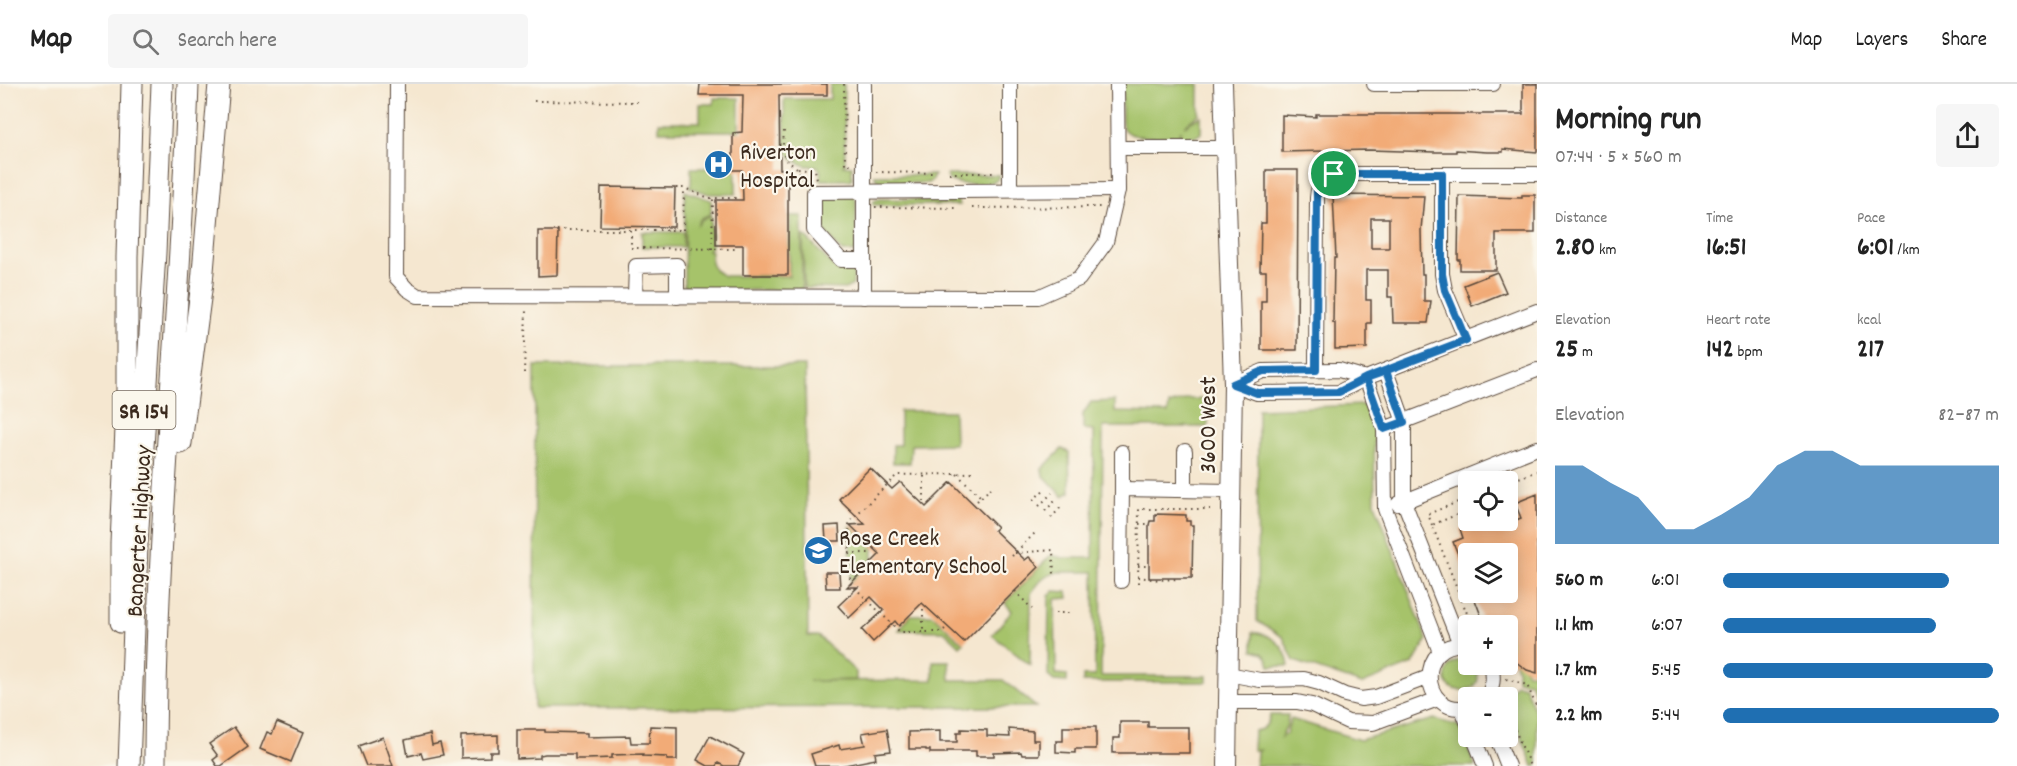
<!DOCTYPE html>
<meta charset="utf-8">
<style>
body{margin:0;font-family:Dekko,sans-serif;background:#f6f6f6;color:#222;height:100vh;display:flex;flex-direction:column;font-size:22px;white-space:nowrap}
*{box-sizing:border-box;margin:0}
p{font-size:20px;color:#767676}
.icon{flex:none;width:33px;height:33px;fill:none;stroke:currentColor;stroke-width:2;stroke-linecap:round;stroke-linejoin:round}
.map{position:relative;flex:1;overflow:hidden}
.drawer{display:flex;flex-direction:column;background:#fff;width:480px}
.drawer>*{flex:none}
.tools{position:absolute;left:1458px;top:387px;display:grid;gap:12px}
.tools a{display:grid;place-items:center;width:60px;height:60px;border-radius:6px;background:#fff;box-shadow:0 3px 15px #0003;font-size:30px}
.pin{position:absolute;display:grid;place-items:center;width:51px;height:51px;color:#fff;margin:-26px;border:3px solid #fff;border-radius:50%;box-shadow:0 2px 6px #0007}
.round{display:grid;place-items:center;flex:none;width:63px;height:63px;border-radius:6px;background:#f6f6f6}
.headline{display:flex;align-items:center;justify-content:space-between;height:102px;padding:0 18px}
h1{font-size:33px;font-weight:700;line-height:45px}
.metrics{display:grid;grid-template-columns:repeat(3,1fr);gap:9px;height:102px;padding:6px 18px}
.metrics div{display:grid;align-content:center}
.metrics b{font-size:26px;font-weight:700}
.metrics small{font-size:16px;font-weight:400}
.metrics p{font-size:16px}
.chart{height:168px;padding:12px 18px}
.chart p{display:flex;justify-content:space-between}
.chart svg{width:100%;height:108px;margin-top:6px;fill:#1f6fb2;opacity:.7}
ul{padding:0 18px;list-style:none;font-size:20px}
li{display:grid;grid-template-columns:96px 72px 1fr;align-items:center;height:45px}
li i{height:15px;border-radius:8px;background:#1f6fb2}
header{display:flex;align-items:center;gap:36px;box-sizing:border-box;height:84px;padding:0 30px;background:#fff;border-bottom:2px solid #e0e0e0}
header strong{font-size:28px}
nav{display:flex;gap:33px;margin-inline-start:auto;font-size:21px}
.search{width:420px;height:54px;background:#f6f6f6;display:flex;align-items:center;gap:15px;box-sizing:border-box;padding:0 21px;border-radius:6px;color:#767676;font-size:22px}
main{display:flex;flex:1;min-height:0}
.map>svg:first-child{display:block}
.green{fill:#a6c36b;stroke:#707644;stroke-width:1.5}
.building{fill:#f2ab77;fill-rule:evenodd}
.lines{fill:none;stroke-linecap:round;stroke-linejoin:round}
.minor-casing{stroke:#574639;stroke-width:16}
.major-casing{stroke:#574639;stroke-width:20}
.highway-casing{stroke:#574639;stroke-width:23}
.path{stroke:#574639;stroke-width:2;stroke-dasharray:1.5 4.5;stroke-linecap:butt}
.minor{stroke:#fff;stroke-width:14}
.major{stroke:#fff;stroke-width:18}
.highway{stroke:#fff;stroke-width:21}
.route-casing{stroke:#fff;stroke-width:12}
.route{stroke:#1f6fb2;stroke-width:8}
.labels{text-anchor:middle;stroke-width:4.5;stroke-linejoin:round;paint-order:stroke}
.shield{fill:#fbf7ec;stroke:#75685c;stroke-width:1.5}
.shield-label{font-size:22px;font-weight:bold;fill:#3b2a1e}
.poi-label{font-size:24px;fill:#3b2a1e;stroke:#fbf7ec;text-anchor:start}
.street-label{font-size:24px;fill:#3b2a1e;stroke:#fbf7ec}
</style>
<header>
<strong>Map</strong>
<div class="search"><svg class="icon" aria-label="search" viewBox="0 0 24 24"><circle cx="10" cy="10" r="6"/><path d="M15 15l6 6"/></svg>Search here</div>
<nav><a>Map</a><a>Layers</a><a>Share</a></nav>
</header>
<main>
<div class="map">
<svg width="1537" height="682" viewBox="0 0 1537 682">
<rect width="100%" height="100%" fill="#fbf7ec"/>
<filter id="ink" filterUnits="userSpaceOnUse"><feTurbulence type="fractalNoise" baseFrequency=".0167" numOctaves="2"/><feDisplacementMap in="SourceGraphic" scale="12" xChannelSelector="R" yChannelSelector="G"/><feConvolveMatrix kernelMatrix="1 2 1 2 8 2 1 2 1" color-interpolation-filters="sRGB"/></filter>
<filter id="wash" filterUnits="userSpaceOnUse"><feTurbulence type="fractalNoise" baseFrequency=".008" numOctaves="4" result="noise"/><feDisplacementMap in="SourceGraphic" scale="24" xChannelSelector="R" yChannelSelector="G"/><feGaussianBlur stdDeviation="1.35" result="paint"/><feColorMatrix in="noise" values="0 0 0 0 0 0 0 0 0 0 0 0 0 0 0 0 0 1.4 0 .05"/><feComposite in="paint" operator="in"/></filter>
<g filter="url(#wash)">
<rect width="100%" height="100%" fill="#f5e7d0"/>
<g class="green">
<polygon points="830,0 844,0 845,80 842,81 852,82 852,95 849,96 821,96 820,86 817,82 806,82 795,77 799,76 793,76 785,64 784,15 830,15"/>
<path d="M1123,0H1199V30L1184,42L1201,32V49L1197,52L1180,53L1181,46L1178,51C1165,52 1129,57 1123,44C1120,35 1123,10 1123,0Z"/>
<polygon points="714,14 739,14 739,47 659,47 659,38 700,38 700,20 714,20"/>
<polygon points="691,84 736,84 736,110 709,110 689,103 691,100"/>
<polygon points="874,91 934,91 932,96 928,99 884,99 878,97"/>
<path d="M946,91H999L997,96C985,102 962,102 949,96Z"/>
<polygon points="685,107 711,116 711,130 701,134 697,142 702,135 711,131 711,163 708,166 711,167 711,179 714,185 724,192 789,192 790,132 802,132 802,206 690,206 684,202"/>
<polygon points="854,112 856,115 856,165 853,168 842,168 820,142 820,114"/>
<polygon points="879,115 953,116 958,117 960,121 873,121 874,117"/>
<rect x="642" y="148" width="41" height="15"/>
<polygon points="803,152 805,152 832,181 854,183 853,201 845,205 804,204"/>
<polygon points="535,282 805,282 808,552 818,552 856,588 856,596 809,597 933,596 933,577 949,577 950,596 1003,596 1036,623 534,624"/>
<polygon points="1188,315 1208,315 1208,343 1103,343 1101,592 1207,592 1207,598 1083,598 1083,592 1095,592 1094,488 1057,488 1043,494 1031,509 1030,581 992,551 1012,527 1005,519 1051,471 1063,474 1093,474 1094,346 1083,345 1083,330 1091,318 1115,317 1115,328 1168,329 1169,321"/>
<polygon points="1364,321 1374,345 1375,419 1427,556 1413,580 1362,600 1294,577 1283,553 1257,537 1258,325"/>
<polygon points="900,327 954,327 955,360 911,361 910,379 893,379 893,361 900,361"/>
<polygon points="1062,365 1069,368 1070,408 1063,412 1043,391 1042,385"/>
<polygon points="850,442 873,464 873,475 851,498"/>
<polygon points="1054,507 1067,508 1068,514 1055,515 1056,590 1067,591 1067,598 1054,597 1048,592 1049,512"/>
<polygon points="911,531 932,531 963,559 960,562 944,547 899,546"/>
<polygon points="1508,547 1527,589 1537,589 1537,617 1530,598 1517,596 1517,584 1508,563"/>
<path d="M1253,548C1273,551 1286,561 1289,582H1270C1268,572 1263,568 1253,566Z"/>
<path d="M1464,576L1468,578V580L1472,581C1497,611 1433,616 1448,585C1451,578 1457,577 1464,576Z"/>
<polygon points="1516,600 1525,602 1537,633 1537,682 1533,682 1508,619 1508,614 1505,613"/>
<path d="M1270,631H1288L1287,641L1281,653L1286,650L1291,635L1360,656L1434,635L1459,642L1475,682H1256L1257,668L1260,666H1253L1254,647C1264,646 1268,641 1270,631Z"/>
</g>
<g id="blocks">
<g class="building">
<polygon points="700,0 827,0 827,11 779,11 780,85 788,85 788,191 743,191 743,161 716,161 716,116 743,116 742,86 733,86 733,49 742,48 743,11 699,11"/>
<polygon points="1523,0 1537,0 1537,68 1503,65 1503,68 1487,68 1456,66 1456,68 1435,68 1369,66 1282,68 1282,31 1316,33 1316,30 1523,30"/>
<polygon points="1266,86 1298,86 1297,266 1261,266 1261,217 1266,217 1266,187 1260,187 1261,139 1266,139"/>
<polygon points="601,103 675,104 674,143 600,142"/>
<path d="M1333,111L1424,112L1421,146L1422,190H1424V217H1431L1428,239H1393L1392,213H1388V186H1366V216H1371V239H1367V264L1335,265V239H1333L1334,174H1336ZM1371,134H1389V164H1371Z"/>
<polygon points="1522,111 1535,111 1535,149 1496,149 1496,186 1460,186 1460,176 1458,176 1459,112 1522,114"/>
<polygon points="538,147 558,147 557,191 538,192"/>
<polygon points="1497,188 1506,208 1472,222 1464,201"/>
<polygon points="870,384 892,405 900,398 926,423 951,398 997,443 994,446 1025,476 1029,473 1039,483 964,558 922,519 899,542 895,537 873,558 862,546 884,526 871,513 849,534 838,522 858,503 847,503 880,470 850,441 865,440 839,415"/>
<polygon points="1537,410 1537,589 1527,586 1516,578 1508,581 1508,568 1511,566 1512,557 1508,548 1508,542 1485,542 1472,508 1508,508 1508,470 1468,470 1468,495 1453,458 1463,454 1460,445 1482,436 1499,436 1501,442 1521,434 1515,419"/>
<polygon points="1155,430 1186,431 1186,437 1190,437 1190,441 1193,441 1192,494 1149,494 1149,441 1150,437 1155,437"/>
<polygon points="839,441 840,457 826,457 825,442"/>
<polygon points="825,488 839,488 840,504 826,504"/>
<polygon points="277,638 303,649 291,678 260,665 267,648 272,650"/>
<polygon points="1120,638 1148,638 1148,643 1189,643 1189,669 1113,669 1113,654 1120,654"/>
<polygon points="650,642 677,643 677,676 667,676 667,673 643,672 643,670 612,671 612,674 587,675 575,675 575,670 545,670 540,671 540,674 517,675 517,646 545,646 545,648 587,649 587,653 630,652 631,659 649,659"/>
<polygon points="234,643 248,663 221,682 217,682 213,676 218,672 209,660"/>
<polygon points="1063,643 1096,643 1096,665 1075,665 1075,669 1056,668 1056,657 1063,657"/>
<polygon points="887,645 891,667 875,669 876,675 840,682 815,682 811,670 839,661 840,665 865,661 862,649"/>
<polygon points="961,645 987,646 987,652 1010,653 1009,645 1033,647 1033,656 1039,656 1039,671 1022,671 1021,668 994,669 994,672 976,672 976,667 947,667 947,669 930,669 930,666 926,666 926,665 909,665 909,648 940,647 940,658 957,658 957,649 961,649"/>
<polygon points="430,650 432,661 440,659 443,671 423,675 421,669 408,672 405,656"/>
<polygon points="498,651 498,668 490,668 490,673 461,674 461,652"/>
<polygon points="710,652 744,670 738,682 724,682 718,679 716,682 708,682 697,676"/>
<polygon points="383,653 393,682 366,682 358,662"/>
</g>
</g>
</g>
<g filter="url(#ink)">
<use href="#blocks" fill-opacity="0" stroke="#574639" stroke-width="1.5"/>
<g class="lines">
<defs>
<g id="minor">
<polyline points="397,0 396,193 407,205 418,212 1038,213 1079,195 1106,158 1118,106 1117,0"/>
<polyline points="1010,0 1010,106"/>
<polyline points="1374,0 1493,0"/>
<polyline points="1118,64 1225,64"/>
<polyline points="1442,90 1442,190 1445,206 1466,256"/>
<polyline points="863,176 841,176 814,146 814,108 1118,106"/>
<polyline points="635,212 636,182 677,181 677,213"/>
<polyline points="864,213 864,0"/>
<path d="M1316,286L1317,114C1318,99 1324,91 1339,90H1537"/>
<polyline points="1386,287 1404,338 1404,418 1460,560"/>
<polyline points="1366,294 1384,345 1385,425 1440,568"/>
<polyline points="1233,300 1257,309 1339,308 1366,294 1537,227"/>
<polyline points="1233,300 1263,287 1339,286 1366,294"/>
<polyline points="1384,345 1537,286"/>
<polyline points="1122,368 1122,405"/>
<polyline points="1185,406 1185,367"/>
<polyline points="1398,420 1537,364"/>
<polyline points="1121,497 1122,405 1231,407"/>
<path d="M1468,561C1415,554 1419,633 1468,623"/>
<polyline points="1228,590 1260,596 1304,595 1319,599 1345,611 1361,615 1376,613 1429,593"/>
<path d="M1485,614C1494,604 1494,593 1491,580"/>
<polyline points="1227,618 1297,618 1312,621 1348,638 1373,639 1438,615"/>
<polyline points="1462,625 1468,640"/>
<polyline points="1473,652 1485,682"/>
<polyline points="1496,652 1508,682"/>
</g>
<polyline id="major" points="1223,0 1233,300 1227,682"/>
<g id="highway">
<polyline points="181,359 202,199 219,0"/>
<polyline points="121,538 121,460 127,321 127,173 132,0"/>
<polyline points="129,682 137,460 155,169 162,0"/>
<path d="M155,682C155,454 181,227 188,0"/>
</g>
</defs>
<use href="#minor" class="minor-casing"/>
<use href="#major" class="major-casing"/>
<use href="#highway" class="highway-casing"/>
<g class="path">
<polyline points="844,0 845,80 853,80"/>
<polyline points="534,17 637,18"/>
<path d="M784,47L783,61L785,76C795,82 802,85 801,98H806"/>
<polyline points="798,84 815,86 817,95"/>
<polyline points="876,88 933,89"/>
<polyline points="949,89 997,89"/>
<polyline points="676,104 684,104 709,114 739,114"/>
<polyline points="875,123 959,124"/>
<polyline points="972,124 1102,123"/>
<polyline points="557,146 683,146 684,104"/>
<polyline points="631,146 631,164 739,165"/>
<polyline points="712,165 713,114"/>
<polyline points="524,289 526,226"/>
<polyline points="957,390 981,413"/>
<polyline points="924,392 924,417"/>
<polyline points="1508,398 1537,387"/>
<polyline points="1033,416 1046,404"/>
<polyline points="977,417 991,404"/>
<polyline points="1508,417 1514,431 1508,433"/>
<polyline points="1039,422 1052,409"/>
<polyline points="1468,426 1432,441 1472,542"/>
<polyline points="1045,427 1057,415"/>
<polyline points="1051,434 1063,421"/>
<polyline points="1139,440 1150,440"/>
<polyline points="1432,441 1428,430 1468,414"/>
<polyline points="849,469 873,469"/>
<polyline points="1015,469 1053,466 1054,491"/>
<polyline points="1012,472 1035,449"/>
<polyline points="1138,482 1149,482"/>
<polyline points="1138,493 1159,496 1178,495"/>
<polyline points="1138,499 1139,425 1210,425"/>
<polyline points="1015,507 1032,525"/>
<polyline points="923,525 923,548"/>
<polyline points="1055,529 1073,529"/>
<polyline points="945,545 941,548 900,548 850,499 849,438 897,391 957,390 972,388"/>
<polyline points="1506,595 1527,601 1537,624"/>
<polyline points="1508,629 1530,682"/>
</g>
<use href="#minor" class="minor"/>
<use href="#major" class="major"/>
<use href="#highway" class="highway"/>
</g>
</g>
<g class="lines" filter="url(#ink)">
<defs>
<polyline id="route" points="1334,90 1321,98 1317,108 1316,286 1263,287 1233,300 1257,309 1339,308 1366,294 1386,287 1404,338 1384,345 1366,294 1466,256 1445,206 1442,190 1442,90 1334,90"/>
</defs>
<use href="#route" class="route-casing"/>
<use href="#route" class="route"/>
</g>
<defs>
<symbol id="hospital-disc" viewBox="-11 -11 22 22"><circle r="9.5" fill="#1f6fb2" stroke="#fbf7ec"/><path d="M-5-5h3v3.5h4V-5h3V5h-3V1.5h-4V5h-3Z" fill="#fff"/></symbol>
<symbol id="school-disc" viewBox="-11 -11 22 22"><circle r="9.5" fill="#1f6fb2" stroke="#fbf7ec"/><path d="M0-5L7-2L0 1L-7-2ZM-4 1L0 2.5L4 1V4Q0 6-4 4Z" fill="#fff"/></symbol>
</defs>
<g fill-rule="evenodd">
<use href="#hospital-disc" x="702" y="64" width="33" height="33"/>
<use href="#school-disc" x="802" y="450" width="33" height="33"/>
</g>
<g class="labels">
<rect class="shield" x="112.5" y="307" width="63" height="38" rx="4.5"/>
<g class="shield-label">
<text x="144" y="334">SR 154</text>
</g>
<g class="poi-label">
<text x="740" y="75">Riverton<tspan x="740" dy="28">Hospital</tspan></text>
<text x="839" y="461">Rose Creek<tspan x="839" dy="28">Elementary School</tspan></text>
</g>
<g class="street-label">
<text transform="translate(1207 341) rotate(-90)" y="8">3600 West</text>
<text transform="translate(138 447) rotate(-87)" y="8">Bangerter Highway</text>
</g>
</g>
</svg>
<div class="tools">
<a><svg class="icon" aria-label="locate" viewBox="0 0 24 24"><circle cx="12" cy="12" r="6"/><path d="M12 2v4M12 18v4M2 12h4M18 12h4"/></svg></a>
<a><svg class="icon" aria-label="layers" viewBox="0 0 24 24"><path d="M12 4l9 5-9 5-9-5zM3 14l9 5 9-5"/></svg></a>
<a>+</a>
<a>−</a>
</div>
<div class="pin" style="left:1334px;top:90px;background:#1e9e55"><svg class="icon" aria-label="arrive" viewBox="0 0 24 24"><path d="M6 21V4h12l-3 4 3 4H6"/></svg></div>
</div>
<section class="drawer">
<div class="headline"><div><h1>Morning run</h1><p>07:44 · 5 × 560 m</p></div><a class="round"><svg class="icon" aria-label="share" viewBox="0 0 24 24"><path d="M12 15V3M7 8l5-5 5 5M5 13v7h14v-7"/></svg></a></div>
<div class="metrics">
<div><p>Distance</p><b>2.80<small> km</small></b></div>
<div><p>Time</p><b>16:51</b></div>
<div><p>Pace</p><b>6:01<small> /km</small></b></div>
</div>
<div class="metrics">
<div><p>Elevation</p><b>25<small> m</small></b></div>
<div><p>Heart rate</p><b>142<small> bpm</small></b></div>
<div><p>kcal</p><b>217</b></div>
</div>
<div class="chart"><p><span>Elevation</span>82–87 m</p>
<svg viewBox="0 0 160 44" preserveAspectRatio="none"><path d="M0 44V12L10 12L20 19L30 25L40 38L50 38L60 32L70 25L80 12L90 6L100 6L110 12L120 12L130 12L140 12L150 12L160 12V44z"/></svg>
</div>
<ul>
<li><b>560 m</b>6:01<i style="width:82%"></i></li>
<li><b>1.1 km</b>6:07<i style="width:77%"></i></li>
<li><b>1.7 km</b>5:45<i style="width:98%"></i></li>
<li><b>2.2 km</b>5:44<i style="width:100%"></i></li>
</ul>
</section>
</main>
